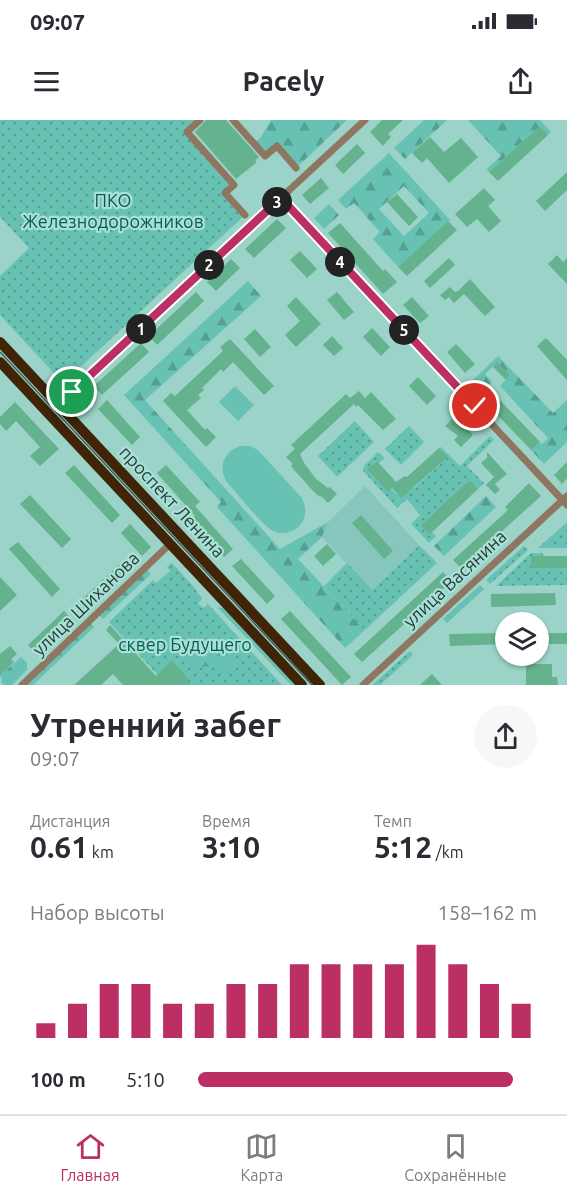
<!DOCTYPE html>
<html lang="ru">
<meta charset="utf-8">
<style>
body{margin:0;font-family:Ubuntu,sans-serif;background:#f7f7f7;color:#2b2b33;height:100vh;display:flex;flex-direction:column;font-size:22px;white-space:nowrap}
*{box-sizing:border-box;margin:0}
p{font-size:20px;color:#7c7c81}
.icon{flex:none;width:33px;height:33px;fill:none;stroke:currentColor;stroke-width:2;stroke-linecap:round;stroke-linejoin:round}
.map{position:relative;height:565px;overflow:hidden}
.side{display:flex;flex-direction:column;background:#fff;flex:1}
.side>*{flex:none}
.controls{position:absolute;left:495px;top:492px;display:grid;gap:12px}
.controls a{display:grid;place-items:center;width:54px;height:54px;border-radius:50%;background:#fff;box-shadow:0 2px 4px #0004;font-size:30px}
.pin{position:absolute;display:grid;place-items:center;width:51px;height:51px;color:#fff;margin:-26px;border:3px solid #fff;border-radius:50%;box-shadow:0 2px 6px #0007}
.km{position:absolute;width:30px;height:30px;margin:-15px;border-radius:50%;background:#222;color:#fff;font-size:16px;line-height:30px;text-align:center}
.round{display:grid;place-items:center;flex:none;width:63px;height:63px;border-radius:32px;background:#f7f7f7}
.headline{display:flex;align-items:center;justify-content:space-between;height:102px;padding:0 30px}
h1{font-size:33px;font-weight:600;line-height:45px}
.figures{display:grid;grid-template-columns:repeat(3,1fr);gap:9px;height:102px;padding:6px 30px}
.figures div{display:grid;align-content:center}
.figures b{font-size:30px;font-weight:600}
.figures small{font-size:16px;font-weight:400}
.figures p{font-size:16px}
.chart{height:168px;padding:12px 30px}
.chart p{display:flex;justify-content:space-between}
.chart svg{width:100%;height:108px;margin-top:6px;stroke:#bb2f65;stroke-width:6}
ul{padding:0 30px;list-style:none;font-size:20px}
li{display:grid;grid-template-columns:96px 72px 1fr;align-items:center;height:45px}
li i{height:15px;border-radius:8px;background:#bb2f65}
.status{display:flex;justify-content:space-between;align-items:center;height:42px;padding:0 30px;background:#fff;direction:ltr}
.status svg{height:16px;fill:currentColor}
header{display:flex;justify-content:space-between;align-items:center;height:78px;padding:0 30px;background:#fff;font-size:27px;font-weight:600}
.menu{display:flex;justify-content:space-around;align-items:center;height:84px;border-top:2px solid #e1e1e2;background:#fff;font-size:16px;color:#7c7c81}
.menu a{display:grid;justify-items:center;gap:3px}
.menu .current{color:#bb2f65}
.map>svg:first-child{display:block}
.built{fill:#86c6bc}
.grass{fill:url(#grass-dots)}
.forest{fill:url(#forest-firs);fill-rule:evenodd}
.pitch{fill:#68c2b4}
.building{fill:#65b28e}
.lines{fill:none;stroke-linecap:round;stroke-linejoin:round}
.minor{stroke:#8e7661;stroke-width:7}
.highway{stroke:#3f2408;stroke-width:10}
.tram{stroke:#3e5c57;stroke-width:1.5}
.route-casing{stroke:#fff;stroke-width:12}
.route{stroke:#bb2f65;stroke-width:8}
.labels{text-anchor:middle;stroke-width:4.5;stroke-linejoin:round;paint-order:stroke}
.park-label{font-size:18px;fill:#075d53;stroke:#a8e0d5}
.street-label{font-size:18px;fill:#253c38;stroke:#a8e0d5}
</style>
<div class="status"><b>09:07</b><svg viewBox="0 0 49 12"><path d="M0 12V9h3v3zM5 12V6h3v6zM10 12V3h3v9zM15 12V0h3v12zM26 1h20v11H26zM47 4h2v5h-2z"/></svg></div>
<header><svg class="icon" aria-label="menu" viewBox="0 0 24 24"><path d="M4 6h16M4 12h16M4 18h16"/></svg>Pacely<svg class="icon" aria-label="share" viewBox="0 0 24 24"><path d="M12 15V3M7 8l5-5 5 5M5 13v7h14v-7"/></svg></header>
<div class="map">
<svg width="567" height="565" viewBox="0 0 567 565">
<defs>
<pattern id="grass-dots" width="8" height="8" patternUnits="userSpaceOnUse" patternTransform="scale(1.5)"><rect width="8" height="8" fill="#68c2b4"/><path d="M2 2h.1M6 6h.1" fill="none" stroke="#559f93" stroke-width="1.8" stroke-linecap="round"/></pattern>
<pattern id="forest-firs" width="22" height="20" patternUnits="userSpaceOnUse" patternTransform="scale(1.5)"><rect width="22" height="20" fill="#68c2b4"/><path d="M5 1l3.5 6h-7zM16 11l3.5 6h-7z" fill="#559f93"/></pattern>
</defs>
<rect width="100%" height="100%" fill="#9bd3c8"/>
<polygon class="built" points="365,366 419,425 371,470 322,417 328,402"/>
<g class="grass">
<polygon points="0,0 200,0 187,12 234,65 225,73 245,95 63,263 0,195 0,156 29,128 0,97"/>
<polygon points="355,301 374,322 337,357 318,336"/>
<polygon points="409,306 424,322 401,345 385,329"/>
<polygon points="490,316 494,320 467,346 484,363 478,369 469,360 421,405 429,414 432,412 436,416 429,423 411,404 420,395 407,379 397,388 363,351 364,346 378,332 385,338 379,343 376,341 368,349 400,377 407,370 414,368 447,338 439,328 441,327 460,346"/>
<polygon points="567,402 567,428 538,428"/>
<polygon points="419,425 437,443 365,510 324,466 347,443 372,470"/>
<polygon points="524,426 528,430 490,464 486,460"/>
<polygon points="531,433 543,433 543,436 531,437 532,448 567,448 567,465 496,466"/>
<polygon points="172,443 194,467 202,479 198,483 203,488 208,484 282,565 167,565 109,502 153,460 156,463 170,451 167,447"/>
<polygon points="480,465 484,469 447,503 443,499"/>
<polygon points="217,487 223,488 296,565 291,565"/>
<polygon points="410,531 413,535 380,565 372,565"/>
</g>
<g class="forest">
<polygon points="271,0 347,0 296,48 277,26 265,36 254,24 261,17"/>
<polygon points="424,0 447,0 405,39 394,28"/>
<polygon points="468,0 540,0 551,12 548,15 540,6 489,52 487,49 501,36"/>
<path d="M389,33L450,100L398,147L373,119L380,112L354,83L346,89L338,80ZM404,66L429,93L404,116L379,89Z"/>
<polygon points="329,84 339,95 324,109 314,98"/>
<polygon points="248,161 261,176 145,280 280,429 328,402 322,417 298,439 365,510 345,528 217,387 221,382 124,275"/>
<polygon points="498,236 553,293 567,280 567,322 544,344 531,330 540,322 542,324 548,318 500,266 510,255 497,243 485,254 492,262 476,276 467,266"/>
<polygon points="486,376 496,387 444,436 434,426"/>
<polygon points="147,450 151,454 103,499 99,495"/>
<polygon points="90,503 94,507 33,565 29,565 27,564"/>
<polygon points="203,519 227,528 235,528 233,552 205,546 198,549 181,536 192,522"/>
<polygon points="21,537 27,543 27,550 12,565 4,565 1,562 2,559 0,556"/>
</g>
<g class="pitch">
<polygon points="235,266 254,285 238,301 219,282"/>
<path d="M240,326H250L258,330L302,378C306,387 307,396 301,404C295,412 284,415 275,412C263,407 236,372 226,361C218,346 224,332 240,326Z"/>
</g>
<g class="building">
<polygon points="206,0 226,0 259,37 255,41 257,42 236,59 195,12"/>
<polygon points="382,0 403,0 388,14 391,17 383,26 370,12"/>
<polygon points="540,6 548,15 498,61 489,52"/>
<polygon points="430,17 444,32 461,18 478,37 449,63 427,38 422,43 412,33"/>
<polygon points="357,24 365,33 343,54 335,45"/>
<polygon points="567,52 567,70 545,91 536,81"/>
<polygon points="321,58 329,68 310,84 302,75"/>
<polygon points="484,68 495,80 488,86 501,101 489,112 477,99 467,107 455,94"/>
<polygon points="397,74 418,97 409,106 387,82"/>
<polygon points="277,99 286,108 254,138 245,129"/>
<polygon points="448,101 457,110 407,156 398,147"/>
<polygon points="340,103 383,151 385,149 397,162 383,174 328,113"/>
<polygon points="300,131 317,149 307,158 290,140"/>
<polygon points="557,135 563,142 567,138 567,164 548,144"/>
<polygon points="449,138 455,145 430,168 424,161"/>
<polygon points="231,139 240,148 216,171 207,162"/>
<polygon points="470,159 495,187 485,196 464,174 454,183 449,177 445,180 440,175 450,167 455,172 458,171"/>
<polygon points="196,172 204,181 157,225 149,216"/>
<polygon points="337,172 354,192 344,200 327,180"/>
<polygon points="296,177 321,204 296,227 285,215 300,201 287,186"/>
<polygon points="412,177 429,196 420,203 403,185"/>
<polygon points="372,208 390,227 381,236 363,217"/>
<polygon points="255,209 271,227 260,237 244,219"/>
<polygon points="332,216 343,228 334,236 323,225"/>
<polygon points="546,218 567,240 567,260 537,226"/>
<polygon points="230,219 274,266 264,275 233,242 223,252 221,249 202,268 204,270 198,275 201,278 187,290 205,310 207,308 216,317 206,327 163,281 171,273 175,276 223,231 220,227"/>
<polygon points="141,223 149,232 102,275 94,266"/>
<polygon points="456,224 475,244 465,253 447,232"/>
<polygon points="497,242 510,255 506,260 493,247"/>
<polygon points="418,257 436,276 427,285 409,266"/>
<polygon points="359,271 365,278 371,272 396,299 383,310 358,285 356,287 354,284 300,334 304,343 316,359 328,368 330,367 337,374 328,383 321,376 320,377 315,373 295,351 291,346 293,344 286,337 295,329 291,325 346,274 350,278"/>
<polygon points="494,274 540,322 531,330 485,282"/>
<polygon points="107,280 140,317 132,325 98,289"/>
<polygon points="15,282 59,329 40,346 30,336 40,327 16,301 6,311 0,304 0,297"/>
<polygon points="455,296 473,315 461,327 454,320 458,316 445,306"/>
<polygon points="439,328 448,337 401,378 392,368 388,372 367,349 377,341 396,362 405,356 407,357"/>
<polygon points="487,332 507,354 495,364 500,370 495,374 486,365 494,357 481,343 487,338"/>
<polygon points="567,342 567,358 562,364 554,355"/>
<polygon points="74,345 120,395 112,403 65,353"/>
<polygon points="166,345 200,382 195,386 233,429 224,437 191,399 195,396 157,353"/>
<polygon points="469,360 478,369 429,415 421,405"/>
<polygon points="529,363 541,376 461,448 453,440 508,390 505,387"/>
<polygon points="30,375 71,419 62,428 20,384"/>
<polygon points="361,395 393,431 384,439 352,403"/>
<polygon points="130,404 151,427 142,436 121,413"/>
<polygon points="18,422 60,469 52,477 9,429"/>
<polygon points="327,424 336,434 323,446 314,436"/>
<rect x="531" y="436" width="36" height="12"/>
<polygon points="241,439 275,476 267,484 232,446"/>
<polygon points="124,440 132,448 86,491 78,483"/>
<polygon points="443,452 452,461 362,542 354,534"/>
<polygon points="0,457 17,475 0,491"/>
<polygon points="555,473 556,485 491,487 491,474"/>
<polygon points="64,491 73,501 37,535 28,525"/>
<polygon points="290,491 351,557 342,565 281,499"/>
<polygon points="110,505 156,556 172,541 188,558 190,565 123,565 113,554 101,565 74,565 119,524 106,510"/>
<polygon points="506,513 506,524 450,526 449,514"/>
<rect x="538" y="513" width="29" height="11"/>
<polygon points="10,526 17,534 11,539 14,542 0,556 0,534"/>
<polygon points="526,544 552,544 552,557 557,557 558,565 526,565"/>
<polygon points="432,554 442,565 420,565"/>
</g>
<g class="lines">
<g class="minor">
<polyline points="200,0 187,12 234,65 225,73 245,95"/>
<polyline points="233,0 265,36 277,26 296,48"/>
<polyline points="281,78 567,385"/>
<polyline points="58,284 365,0"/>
<polyline points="22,565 170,424"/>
<polyline points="363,565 567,376"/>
</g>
<g class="highway">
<polyline points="0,222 320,565"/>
<polyline points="0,242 302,565"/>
</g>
<polyline class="tram" points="0,232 312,565"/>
</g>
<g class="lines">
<defs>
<polyline id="route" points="72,272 281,78 475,286"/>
</defs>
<use href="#route" class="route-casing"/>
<use href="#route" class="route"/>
</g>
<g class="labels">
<g class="park-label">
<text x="113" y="87">ПКО<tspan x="113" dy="21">Железнодорожников</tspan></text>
<text x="185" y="531">сквер Будущего</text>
</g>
<g class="street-label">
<text transform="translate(172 382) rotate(47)" y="6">проспект Ленина</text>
<text transform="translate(455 459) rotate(-43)" y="6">улица Васянина</text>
<text transform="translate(86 484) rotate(-44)" y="6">улица Шиханова</text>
</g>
</g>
</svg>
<div class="controls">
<a><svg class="icon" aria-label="layers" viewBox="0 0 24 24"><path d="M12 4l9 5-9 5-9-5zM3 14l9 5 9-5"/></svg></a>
</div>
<div class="pin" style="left:72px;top:272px;background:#1e9e55"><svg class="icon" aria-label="arrive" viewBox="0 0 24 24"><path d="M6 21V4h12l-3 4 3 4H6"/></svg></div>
<div class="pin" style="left:475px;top:286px;background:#d93025"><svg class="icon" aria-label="check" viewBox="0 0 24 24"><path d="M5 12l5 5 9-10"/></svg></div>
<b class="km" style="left:141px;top:209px">1</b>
<b class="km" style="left:209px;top:145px">2</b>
<b class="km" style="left:277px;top:82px">3</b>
<b class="km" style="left:340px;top:142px">4</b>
<b class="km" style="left:404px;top:210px">5</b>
</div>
<section class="side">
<div class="headline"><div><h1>Утренний забег</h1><p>09:07</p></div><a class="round"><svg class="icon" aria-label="share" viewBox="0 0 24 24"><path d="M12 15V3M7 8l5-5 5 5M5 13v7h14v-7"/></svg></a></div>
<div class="figures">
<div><p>Дистанция</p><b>0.61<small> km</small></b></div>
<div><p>Время</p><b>3:10</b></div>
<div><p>Темп</p><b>5:12<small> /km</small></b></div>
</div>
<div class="chart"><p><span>Набор высоты</span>158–162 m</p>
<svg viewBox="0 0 160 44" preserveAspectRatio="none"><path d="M5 44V38M15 44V30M25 44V22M35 44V22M45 44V30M55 44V30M65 44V22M75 44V22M85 44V14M95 44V14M105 44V14M115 44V14M125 44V6M135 44V14M145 44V22M155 44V30"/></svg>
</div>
<ul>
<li><b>100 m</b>5:10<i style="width:93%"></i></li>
</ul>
</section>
<nav class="menu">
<a class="current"><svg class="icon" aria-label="home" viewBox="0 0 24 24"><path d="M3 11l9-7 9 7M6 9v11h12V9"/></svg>Главная</a>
<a><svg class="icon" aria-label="map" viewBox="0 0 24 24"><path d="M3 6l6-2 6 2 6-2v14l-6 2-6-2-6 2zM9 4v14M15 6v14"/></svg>Карта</a>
<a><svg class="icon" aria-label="saved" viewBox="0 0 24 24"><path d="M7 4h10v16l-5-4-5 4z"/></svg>Сохранённые</a>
</nav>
